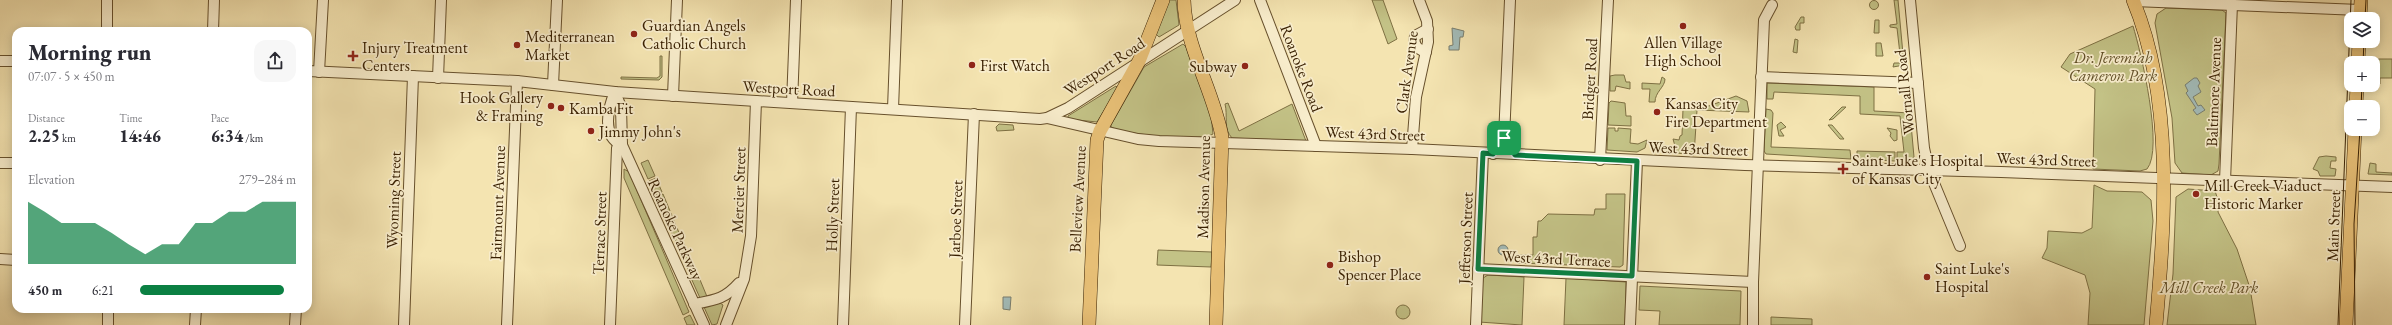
<!DOCTYPE html>
<meta charset="utf-8">
<style>
body{margin:0;font-family:"EB Garamond",serif;background:#f7f7f7;color:#2b2b33;height:100vh;display:flex;flex-direction:column;font-size:15px;white-space:nowrap}
*{box-sizing:border-box;margin:0}
p{font-size:13px;color:#7c7c81}
.icon{flex:none;width:22px;height:22px;fill:none;stroke:currentColor;stroke-width:2;stroke-linecap:round;stroke-linejoin:round}
.map{position:relative;flex:1;overflow:hidden}
.sheet{position:absolute;left:12px;top:27px;width:300px;height:286px;display:flex;flex-direction:column;background:#fff;border-radius:12px;box-shadow:0 2px 10px #0003}
.sheet>*{flex:none}
.controls{position:absolute;left:2344px;top:12px;display:grid;gap:8px}
.controls a{display:grid;place-items:center;width:36px;height:36px;border-radius:8px;background:#fff;box-shadow:0 2px 10px #0003;font-size:20px}
.pin{position:absolute;display:grid;place-items:center;width:34px;height:34px;color:#fff;margin:-17px;border-radius:8px;box-shadow:0 2px 6px #0006}
.round{display:grid;place-items:center;flex:none;width:42px;height:42px;border-radius:12px;background:#f7f7f7}
.overview{display:flex;align-items:center;justify-content:space-between;height:68px;padding:0 16px}
h1{font-size:22px;font-weight:800;line-height:30px}
.metrics{display:grid;grid-template-columns:repeat(3,1fr);gap:6px;height:68px;padding:4px 16px}
.metrics div{display:grid;align-content:center}
.metrics b{font-size:17px;font-weight:800}
.metrics small{font-size:11px;font-weight:400}
.metrics p{font-size:11px}
.chart{height:112px;padding:8px 16px}
.chart p{display:flex;justify-content:space-between}
.chart svg{width:100%;height:72px;margin-top:4px;fill:#0b8043;opacity:.7}
ul{padding:0 16px;list-style:none;font-size:13px}
li{display:grid;grid-template-columns:64px 48px 1fr;align-items:center;height:30px}
li i{height:10px;border-radius:5px;background:#0b8043}
.map>svg:first-child{display:block}
.green{fill:#c3c286;stroke:#7e7043}
.water{fill:#a2bbb8;stroke:#787d6e}
.lines{fill:none;stroke-linecap:round;stroke-linejoin:round}
.minor-casing{stroke:#67502c;stroke-width:12}
.major-casing{stroke:#381f00;stroke-width:14}
.minor{stroke:#f8edcc;stroke-width:10}
.major{stroke:#eac278;stroke-width:13}
.tram{stroke:#381f00;stroke-width:1}
.route-casing{stroke:#fff;stroke-width:8}
.route{stroke:#0b8043;stroke-width:5}
.poi-dot{fill:#8f2418;stroke:#f8edcc;stroke-width:1.5}
.labels{text-anchor:middle;stroke-width:3.5;stroke-linejoin:round;paint-order:stroke}
.poi-label{font-size:16px;fill:#381f00;stroke:#f8edcc;text-anchor:start}
.park-label{font-size:16px;font-style:italic;fill:#625028;stroke:#f8edcc}
.street-label{font-size:16px;fill:#381f00;stroke:#f8edcc}
</style>
<div class="map">
<svg width="2392" height="325" viewBox="0 0 2392 325">
<rect width="100%" height="100%" fill="#f4e4b1"/>
<filter id="stains"><feTurbulence type="fractalNoise" baseFrequency=".005" numOctaves="4"/><feColorMatrix values="0 0 0 0 .2 0 0 0 0 .09 0 0 0 0 .02 0 0 0 .5 -.17"/></filter>
<radialGradient id="worn" r=".72"><stop offset=".6" stop-color="#630" stop-opacity="0"/><stop offset="1" stop-color="#630" stop-opacity=".3"/></radialGradient>
<g class="green">
<polygon points="1169,0 1176,0 1179,25 1159,37 1156,34"/>
<polygon points="1372,0 1383,0 1397,39 1388,44"/>
<polygon points="1894,0 1898,0 1904,65 1893,67 1894,63 1901,63 1897,28 1890,27 1890,25 1897,24"/>
<circle cx="1874" cy="5" r="4.5"/>
<polygon points="2166,8 2222,10 2226,13 2219,164 2218,171 2211,175 2182,173 2175,163 2172,118 2155,23 2157,14"/>
<polygon points="1801,17 1804,17 1804,23 1800,23 1800,30 1796,30 1795,27"/>
<polygon points="1875,20 1879,20 1879,33 1874,33"/>
<path d="M2133,26C2141,52 2164,149 2147,169L2140,171L2093,169L2095,89L2061,67L2070,54Z"/>
<polygon points="1795,39 1798,40 1797,53 1793,52"/>
<polygon points="1881,43 1883,56 1876,56 1876,43"/>
<path d="M1183,44L1186,47L1211,115L1213,134C1201,142 1125,135 1111,127V125L1144,67Z"/>
<polygon points="660,56 662,56 662,77 659,80 621,79 621,77 657,78 660,76"/>
<polygon points="2373,59 2392,59 2392,78 2380,78 2380,84 2373,84"/>
<polygon points="1615,75 1624,75 1626,82 1630,82 1630,89 1616,86 1615,91 1610,91 1610,76"/>
<path d="M1662,77L1665,79C1665,87 1655,92 1655,102H1649L1650,89H1642V83L1660,84Z"/>
<polygon points="1767,83 1874,87 1874,111 1910,113 1914,157 1909,161 1897,161 1897,152 1904,152 1900,116 1860,114 1860,96 1774,92 1773,99 1767,99"/>
<polygon points="1116,86 1118,88 1097,122 1068,119 1068,116"/>
<polygon points="1736,96 1747,101 1749,112 1697,110 1694,155 1677,153 1673,139 1679,140 1680,136 1682,135 1683,109 1697,109 1699,107 1709,106"/>
<polygon points="1611,101 1625,103 1626,116 1631,116 1631,126 1608,125 1609,103"/>
<path d="M1228,103L1239,131L1292,104L1306,141L1232,138C1223,129 1228,115 1225,104Z"/>
<polygon points="1842,107 1846,107 1833,119 1829,120"/>
<polygon points="1766,109 1771,110 1773,113 1771,147 1850,150 1851,159 1766,154 1764,151"/>
<polygon points="1781,122 1786,127 1780,130 1784,136 1779,136 1777,125"/>
<polygon points="999,124 1013,125 1014,130 997,131 996,127"/>
<polygon points="1828,125 1832,125 1844,139 1840,139"/>
<polygon points="1608,128 1615,128 1615,131 1618,131 1618,128 1631,129 1630,143 1638,144 1647,140 1645,148 1637,152 1607,150"/>
<polygon points="1887,128 1897,130 1897,140 1894,141 1890,136 1891,133"/>
<polygon points="1857,151 1895,152 1895,161 1857,159"/>
<polygon points="2326,156 2336,157 2336,161 2331,161 2330,168 2336,169 2335,176 2320,176 2318,171 2313,169 2319,157"/>
<polygon points="648,160 655,176 648,179 641,163"/>
<polygon points="2370,163 2376,164 2376,172 2392,173 2392,175 2368,174"/>
<polygon points="624,169 629,172 689,312 683,315 624,178"/>
<polygon points="656,178 662,192 655,195 649,181"/>
<polygon points="2094,185 2107,191 2142,192 2151,200 2153,221 2144,325 2088,325 2090,293 2085,275 2042,258 2047,248 2048,231 2082,233 2092,228"/>
<polygon points="2188,189 2215,191 2219,203 2218,212 2237,249 2250,288 2256,325 2167,325 2173,274 2176,197"/>
<polygon points="663,194 670,211 664,214 656,197"/>
<polygon points="1606,194 1625,194 1623,265 1620,267 1518,263 1519,255 1533,255 1533,237 1537,237 1538,221 1541,221 1548,214 1594,215 1595,209 1606,209"/>
<polygon points="671,213 676,226 670,229 664,216"/>
<polygon points="677,228 697,273 691,276 671,231"/>
<polygon points="1158,250 1212,252 1211,267 1157,265"/>
<polygon points="698,275 708,299 700,298 691,278"/>
<polygon points="1488,275 1524,277 1522,325 1479,322 1483,278"/>
<polygon points="1566,278 1626,282 1625,325 1564,325"/>
<polygon points="1640,286 1741,291 1740,325 1659,325 1660,311 1639,310"/>
<polygon points="720,303 723,305 717,324 712,325 704,307"/>
<circle cx="1403" cy="312" r="7"/>
<polygon points="690,315 695,325 687,325 684,318"/>
<polygon points="1771,317 1812,319 1812,325 1771,325"/>
</g>
<g class="water">
<polygon points="1452,28 1464,31 1463,37 1460,37 1459,50 1449,50 1449,46 1453,45"/>
<polygon points="2194,78 2197,78 2200,83 2198,86 2201,92 2193,97 2198,106 2201,105 2205,110 2197,115 2193,110 2196,108 2186,93 2188,91 2185,85"/>
<circle cx="1503" cy="250" r="5"/>
<polygon points="1003,297 1011,297 1010,310 1003,309"/>
</g>
<g class="lines">
<defs>
<g id="minor">
<polyline points="1260,0 1316,146"/>
<polyline points="1910,0 1924,148 1929,171 1960,246"/>
<polyline points="2134,1 2360,10"/>
<polyline points="107,31 107,0"/>
<polyline points="213,31 214,0"/>
<path d="M1426,52C1417,49 1413,45 1415,36L1428,29"/>
<polyline points="0,61 16,61"/>
<polyline points="308,71 517,81 615,92 1040,119 1047,118 1068,108 1235,0"/>
<polyline points="319,72 323,0"/>
<polyline points="1761,77 1918,83"/>
<polyline points="438,78 441,0"/>
<polyline points="553,85 557,0"/>
<polyline points="615,92 621,107 622,145 704,325"/>
<path d="M615,92C608,108 601,136 622,145"/>
<polyline points="673,96 677,0"/>
<polyline points="792,103 796,0"/>
<polyline points="893,109 897,0"/>
<polyline points="1047,118 1138,139 1159,141 1412,149 1745,165 2001,172 2392,187"/>
<polyline points="1412,149 1416,97 1428,42 1427,21 1419,0"/>
<polyline points="1493,154 1504,138 1510,0"/>
<polyline points="1600,160 1608,0"/>
<polyline points="0,163 16,163"/>
<polyline points="2225,181 2232,4"/>
<polyline points="0,259 16,260"/>
<polyline points="1478,269 1753,282"/>
<path d="M694,304C715,300 725,299 739,283"/>
<polyline points="108,325 108,309"/>
<polyline points="195,325 196,309"/>
<polyline points="295,325 296,309"/>
<polyline points="404,325 413,76"/>
<polyline points="507,325 517,81"/>
<polyline points="610,325 617,148 622,145"/>
<polyline points="726,325 744,279 751,236 756,101"/>
<polyline points="843,325 851,107"/>
<polyline points="965,325 974,114"/>
<polyline points="1476,325 1483,153"/>
<polyline points="1630,325 1637,161"/>
<polyline points="1753,325 1753,282 1764,20 1772,5"/>
</g>
<g id="major">
<path d="M1184,0C1185,47 1214,91 1222,137L1216,325"/>
<path d="M2133,0C2174,98 2165,222 2156,325"/>
<polyline points="2360,19 2361,0"/>
<polyline points="2358,63 2359,41"/>
<polyline points="2356,107 2357,85"/>
<polyline points="1089,325 1097,140 1100,131 1139,61 1163,0"/>
<polyline points="2346,325 2355,129"/>
</g>
</defs>
<use href="#minor" class="minor-casing"/>
<use href="#major" class="major-casing"/>
<use href="#minor" class="minor"/>
<use href="#major" class="major"/>
<g class="tram">
<polyline points="2365,19 2366,0"/>
<polyline points="2363,63 2364,41"/>
<polyline points="2361,107 2362,85"/>
<polyline points="2338,325 2351,0"/>
<polyline points="2355,325 2354,224 2360,129"/>
</g>
</g>
<g class="lines">
<defs>
<polygon id="route" points="1504,138 1515,155 1637,161 1632,276 1478,269 1483,153 1493,154"/>
</defs>
<use href="#route" class="route-casing"/>
<use href="#route" class="route"/>
</g>
<g class="poi-dot">
<circle cx="1683" cy="26" r="4"/>
<circle cx="634" cy="34" r="4"/>
<circle cx="517" cy="45" r="4"/>
<path d="M351 50h4v4h4v4h-4v4h-4v-4h-4v-4h4z"/>
<circle cx="972" cy="65" r="4"/>
<circle cx="1245" cy="66" r="4"/>
<circle cx="551" cy="106" r="4"/>
<circle cx="561" cy="108" r="4"/>
<circle cx="1657" cy="112" r="4"/>
<circle cx="591" cy="131" r="4"/>
<path d="M1841 163h4v4h4v4h-4v4h-4v-4h-4v-4h4z"/>
<circle cx="2196" cy="194" r="4"/>
<circle cx="1330" cy="265" r="4"/>
<circle cx="1927" cy="277" r="4"/>
</g>
<g class="labels">
<g class="poi-label">
<text x="642" y="31">Guardian Angels<tspan x="642" dy="18">Catholic Church</tspan></text>
<text x="525" y="42">Mediterranean<tspan x="525" dy="18">Market</tspan></text>
<text x="1683" y="48" text-anchor="middle">Allen Village<tspan x="1683" dy="18">High School</tspan></text>
<text x="362" y="53">Injury Treatment<tspan x="362" dy="18">Centers</tspan></text>
<text x="980" y="71">First Watch</text>
<text x="1237" y="72" text-anchor="end">Subway</text>
<text x="543" y="103" text-anchor="end">Hook Gallery<tspan x="543" dy="18">&amp; Framing</tspan></text>
<text x="1665" y="109">Kansas City<tspan x="1665" dy="18">Fire Department</tspan></text>
<text x="569" y="114">Kamba Fit</text>
<text x="599" y="137">Jimmy John's</text>
<text x="1852" y="166">Saint Luke's Hospital<tspan x="1852" dy="18">of Kansas City</tspan></text>
<text x="2204" y="191">Mill Creek Viaduct<tspan x="2204" dy="18">Historic Marker</tspan></text>
<text x="1338" y="262">Bishop<tspan x="1338" dy="18">Spencer Place</tspan></text>
<text x="1935" y="274">Saint Luke's<tspan x="1935" dy="18">Hospital</tspan></text>
</g>
<g class="park-label">
<text x="2113" y="63">Dr. Jeremiah<tspan x="2113" dy="18">Cameron Park</tspan></text>
<text x="2209" y="293">Mill Creek Park</text>
</g>
<g class="street-label">
<text transform="translate(1104 66) rotate(-33)" y="6">Westport Road</text>
<text transform="translate(1302 68) rotate(69)" y="6">Roanoke Road</text>
<text transform="translate(1406 72) rotate(-82)" y="6">Clark Avenue</text>
<text transform="translate(1589 79) rotate(-87)" y="6">Bridger Road</text>
<text transform="translate(789 88) rotate(3)" y="6">Westport Road</text>
<text transform="translate(1904 92) rotate(-96)" y="6">Wornall Road</text>
<text transform="translate(2213 92) rotate(-88)" y="6">Baltimore Avenue</text>
<text transform="translate(1375 133) rotate(2)" y="6">West 43rd Street</text>
<text transform="translate(1698 148) rotate(2)" y="6">West 43rd Street</text>
<text transform="translate(2046 159) rotate(2)" y="6">West 43rd Street</text>
<text transform="translate(1203 187) rotate(-89)" y="6">Madison Avenue</text>
<text transform="translate(738 190) rotate(-88)" y="6">Mercier Street</text>
<text transform="translate(1077 199) rotate(-87)" y="6">Belleview Avenue</text>
<text transform="translate(393 200) rotate(-88)" y="6">Wyoming Street</text>
<text transform="translate(497 203) rotate(-88)" y="6">Fairmount Avenue</text>
<text transform="translate(832 215) rotate(-88)" y="6">Holly Street</text>
<text transform="translate(955 219) rotate(-88)" y="6">Jarboe Street</text>
<text transform="translate(2333 226) rotate(-88)" y="6">Main Street</text>
<text transform="translate(676 229) rotate(65)" y="6">Roanoke Parkway</text>
<text transform="translate(599 233) rotate(-88)" y="6">Terrace Street</text>
<text transform="translate(1465 238) rotate(-88)" y="6">Jefferson Street</text>
<text transform="translate(1556 258) rotate(3)" y="6">West 43rd Terrace</text>
</g>
</g>
<rect width="100%" height="100%" filter="url(#stains)"/>
<rect width="100%" height="100%" fill="url(#worn)"/>
</svg>
<div class="controls">
<a><svg class="icon" aria-label="layers" viewBox="0 0 24 24"><path d="M12 4l9 5-9 5-9-5zM3 14l9 5 9-5"/></svg></a>
<a>+</a>
<a>−</a>
</div>
<div class="pin" style="left:1504px;top:138px;background:#1e9e55"><svg class="icon" aria-label="arrive" viewBox="0 0 24 24"><path d="M6 21V4h12l-3 4 3 4H6"/></svg></div>
<section class="sheet">
<div class="overview"><div><h1>Morning run</h1><p>07:07 · 5 × 450 m</p></div><a class="round"><svg class="icon" aria-label="share" viewBox="0 0 24 24"><path d="M12 15V3M7 8l5-5 5 5M5 13v7h14v-7"/></svg></a></div>
<div class="metrics">
<div><p>Distance</p><b>2.25<small> km</small></b></div>
<div><p>Time</p><b>14:46</b></div>
<div><p>Pace</p><b>6:34<small> /km</small></b></div>
</div>
<div class="chart"><p><span>Elevation</span>279–284 m</p>
<svg viewBox="0 0 160 44" preserveAspectRatio="none"><path d="M0 44V6L10 12L20 19L30 19L40 19L50 25L60 32L70 38L80 32L90 32L100 19L110 19L120 12L130 12L140 6L150 6L160 6V44z"/></svg>
</div>
<ul>
<li><b>450 m</b>6:21<i style="width:92%"></i></li>
</ul>
</section>
</div>
